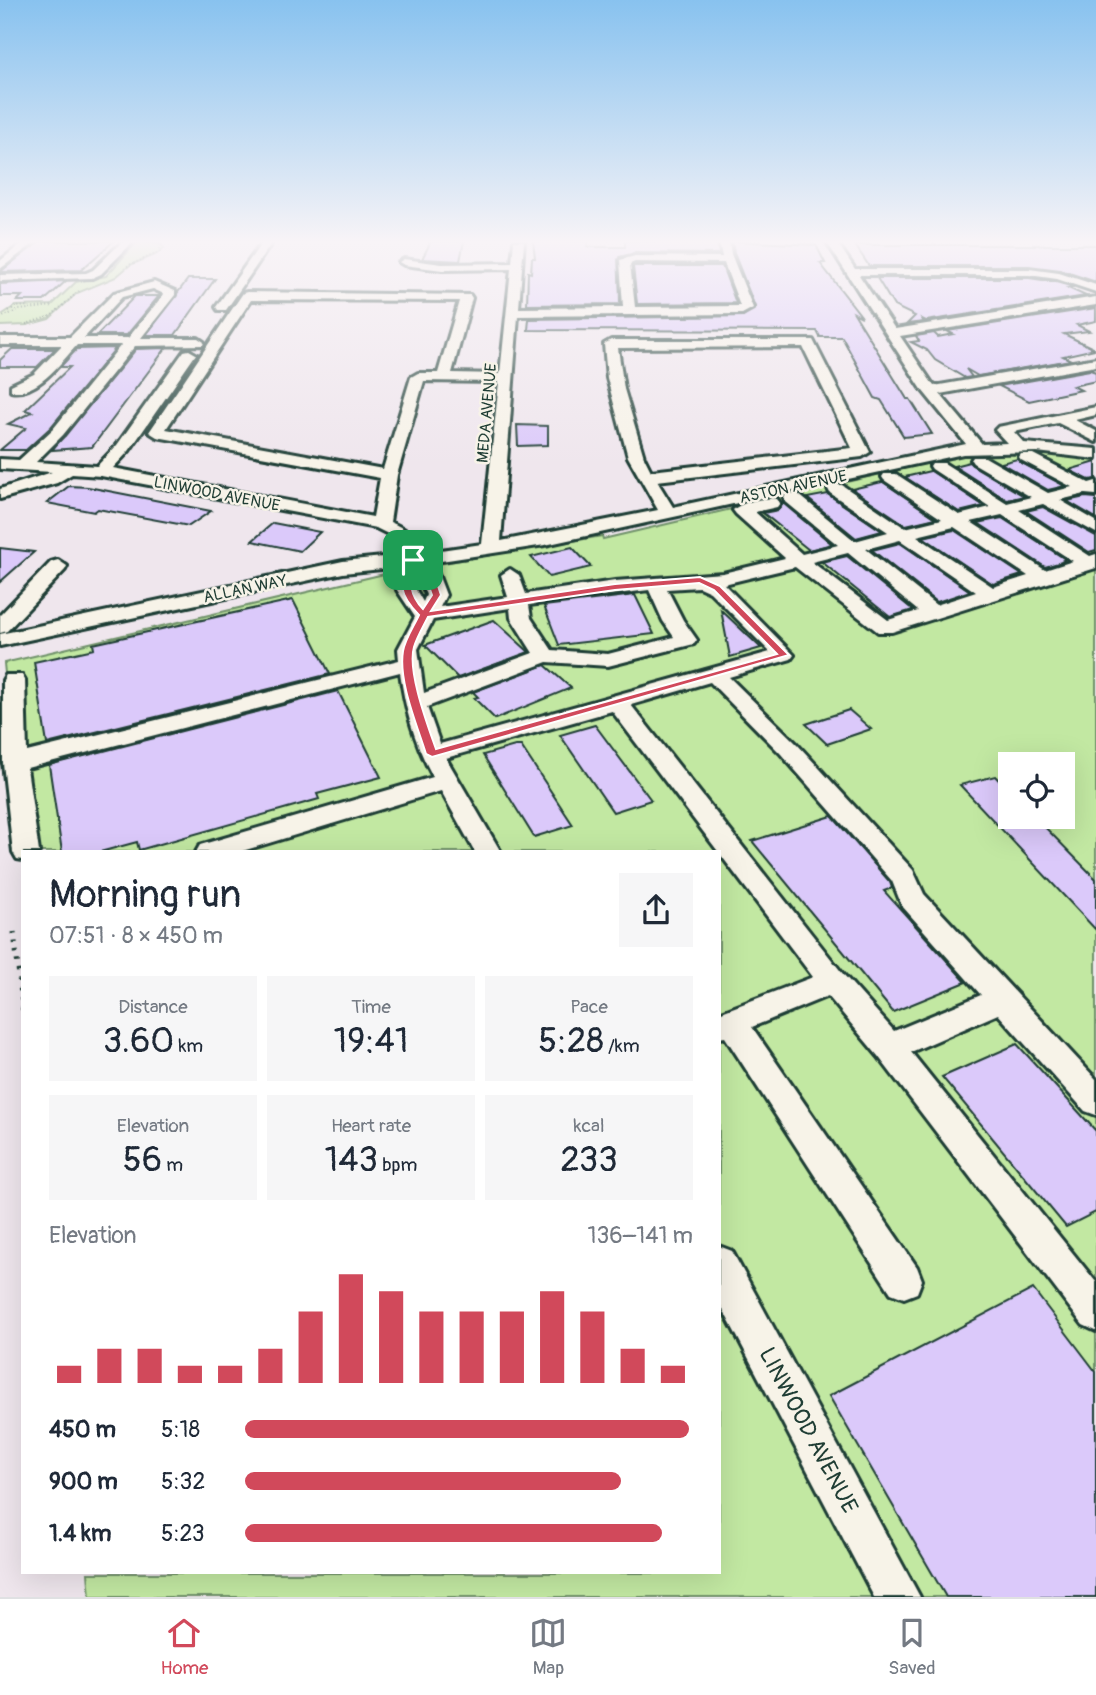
<!DOCTYPE html>
<meta charset="utf-8">
<style>
body{margin:0;font-family:Pangolin,sans-serif;background:#f6f6f7;color:#1f2937;height:100vh;display:flex;flex-direction:column;font-size:26px;white-space:nowrap}
*{box-sizing:border-box;margin:0}
p{font-size:23px;color:#747a83}
.icon{flex:none;width:38px;height:38px;fill:none;stroke:currentColor;stroke-width:2;stroke-linecap:round;stroke-linejoin:round}
.map{position:relative;flex:1;overflow:hidden}
.side{position:absolute;left:21px;top:850px;width:700px;height:724px;display:flex;flex-direction:column;background:#fff;border-radius:0px;box-shadow:0 7px 28px #0002}
.side>*{flex:none}
.buttons{position:absolute;left:998px;top:752px;display:grid;gap:14px}
.buttons a{display:grid;place-items:center;width:77px;height:77px;border-radius:0px;background:#fff;box-shadow:0 7px 28px #0002;font-size:35px}
.pin{position:absolute;display:grid;place-items:center;width:60px;height:60px;color:#fff;margin:-30px;border-radius:14px;box-shadow:0 4px 10px #0006}
.round{display:grid;place-items:center;flex:none;width:74px;height:74px;border-radius:0px;background:#f6f6f7}
.head{display:flex;align-items:center;justify-content:space-between;height:119px;padding:0 28px}
h1{font-size:38px;font-weight:600;line-height:52px}
.stats{display:grid;grid-template-columns:repeat(3,1fr);gap:10px;height:119px;padding:7px 28px}
.stats div{display:grid;align-content:center;border-radius:0px;background:#f6f6f7;text-align:center}
.stats b{font-size:35px;font-weight:600}
.stats small{font-size:19px;font-weight:400}
.stats p{font-size:19px}
.chart{height:196px;padding:14px 28px}
.chart p{display:flex;justify-content:space-between}
.chart svg{width:100%;height:126px;margin-top:7px;stroke:#d1495b;stroke-width:6}
ul{padding:0 28px;list-style:none;font-size:23px}
li{display:grid;grid-template-columns:112px 84px 1fr;align-items:center;height:52px}
li i{height:18px;border-radius:9px;background:#d1495b}
.dock{display:flex;justify-content:space-around;align-items:center;height:98px;border-top:2px solid #e0e1e3;background:#fff;font-size:19px;color:#747a83}
.dock a{display:grid;justify-items:center;gap:4px}
.dock .selected{color:#d1495b}
.map>svg:first-child{display:block}
.green{fill:#c2e8a2;stroke:#70926b;stroke-width:2;fill-rule:evenodd}
.building{fill:#dbc9fa;stroke:#1f3d34;stroke-width:2}
.lines{fill:none;stroke-linecap:round;stroke-linejoin:round}
.minor-casing{stroke:#1f3d34;stroke-width:6}
.path-far1{stroke:#1f3d34;stroke-width:2;stroke-dasharray:1 2.5;stroke-linecap:butt}
.path{stroke:#1f3d34;stroke-width:5;stroke-dasharray:2.5 7;stroke-linecap:butt}
.minor{fill:#f7f3e8;fill-rule:evenodd}
.route{fill:#d1495b;stroke:#fff;stroke-width:2;fill-rule:evenodd}
.labels{text-anchor:middle;stroke-width:5;stroke-linejoin:round;paint-order:stroke}
.far-street-label{font-size:16px;fill:#1f3d34;stroke:#f7f3e8}
.near-street-label{font-size:23px;fill:#1f3d34;stroke:#f7f3e8}
</style>
<div class="map">
<svg width="1096" height="1597" viewBox="0 0 1096 1597">
<rect width="100%" height="100%" fill="#efe6ed"/>
<filter id="ink" filterUnits="userSpaceOnUse"><feTurbulence type="fractalNoise" baseFrequency=".0143" numOctaves="2"/><feDisplacementMap in="SourceGraphic" scale="14" xChannelSelector="R" yChannelSelector="G"/><feConvolveMatrix kernelMatrix="1 2 1 2 8 2 1 2 1" color-interpolation-filters="sRGB"/></filter>
<g filter="url(#ink)">
<g class="green">
<polygon points="138,241 160,243 164,248 155,255 130,265 116,277 77,293 49,319 27,325 0,326 0,316 15,306 52,305 76,282 106,276"/>
<path d="M1025,452L1096,460V1597H90L88,1573H719V852H23V862L4,663L397,571L602,536L603,539L970,453ZM1010,765H1062V817H1010Z"/>
</g>
<g class="building">
<polygon points="40,241 114,241 81,270 0,272"/>
<polygon points="431,241 464,241 460,261 422,259"/>
<polygon points="533,241 588,241 587,247 625,247 625,241 717,241 719,254 635,253 619,257 620,304 527,305 528,272 531,273 532,258 535,258"/>
<polygon points="732,241 816,245 825,263 820,263 862,317 854,313 907,399 910,399 932,434 904,437 881,400 875,398 842,337 820,337 817,331 528,330 529,319 743,316 755,307 734,253"/>
<polygon points="855,245 1096,245 1096,282 1060,270 1029,266 869,266"/>
<polygon points="633,266 722,266 736,303 637,304"/>
<polygon points="877,278 1029,278 1056,282 1074,287 1068,288 1086,296 926,321 922,319 924,322 907,324 915,316 894,306"/>
<polygon points="188,279 215,279 175,335 146,335"/>
<polygon points="66,281 44,301 17,301 22,296 0,296 0,284"/>
<polygon points="135,296 159,296 127,335 97,335"/>
<polygon points="1096,308 1096,321 1077,325 1089,331 1064,334 1095,349 1063,356 1071,360 978,376 966,369 972,377 965,378 935,360 927,350 911,342 919,341 916,336 934,333 938,337 953,334 947,331"/>
<polygon points="116,348 51,427 26,450 0,450 26,428 8,424 32,412 25,410 70,367 60,367 77,349"/>
<polygon points="166,348 92,447 52,450 136,349"/>
<polygon points="12,349 55,349 37,367 0,367 0,360"/>
<polygon points="1090,370 1096,372 1096,381 1073,386 1081,390 1029,401 999,386"/>
<polygon points="517,425 548,426 548,445 518,446"/>
<polygon points="1017,459 1020,462 1065,486 1048,490 1001,463"/>
<polygon points="969,462 972,465 1024,496 1007,500 954,466"/>
<polygon points="1096,462 1096,479 1089,480 1069,470"/>
<polygon points="930,471 931,471 984,506 959,512 905,477"/>
<polygon points="882,482 883,482 936,518 906,525 852,489"/>
<polygon points="69,486 88,487 211,511 189,526 98,509 94,512 47,503"/>
<polygon points="828,494 829,495 882,531 856,538 807,498"/>
<polygon points="1085,497 1096,498 1096,518 1067,501"/>
<polygon points="782,504 784,504 832,544 809,550 763,513 778,510"/>
<polygon points="1043,507 1096,536 1096,550 1089,552 1026,511"/>
<polygon points="1002,518 1065,559 1063,560 1065,561 1045,567 978,523"/>
<polygon points="273,523 320,532 300,551 252,541"/>
<polygon points="954,530 1022,575 993,584 923,537"/>
<polygon points="900,543 970,591 937,602 872,550"/>
<polygon points="572,547 591,567 549,577 531,557"/>
<polygon points="0,548 34,552 0,582"/>
<polygon points="847,556 913,610 890,617 822,562"/>
<polygon points="635,595 654,634 559,645 544,606"/>
<polygon points="293,600 330,674 47,744 34,662 94,649 93,644"/>
<polygon points="721,610 761,648 730,657"/>
<polygon points="494,620 529,652 458,678 425,645"/>
<polygon points="545,665 571,688 495,719 474,698 478,697 473,692"/>
<polygon points="338,691 381,777 317,794 319,799 139,850 137,842 100,852 62,852 49,765"/>
<polygon points="849,710 871,729 827,744 806,724"/>
<polygon points="595,725 651,800 613,812 560,735"/>
<polygon points="515,746 521,746 573,825 534,837 483,755"/>
<polygon points="995,776 1010,792 1010,817 1035,817 1096,879 1096,930 960,785"/>
<polygon points="832,816 890,882 892,888 884,891 966,982 893,1012 752,841"/>
<polygon points="1017,1044 1096,1131 1096,1212 1066,1227 942,1077"/>
<polygon points="1033,1289 1096,1372 1096,1597 946,1597 829,1396"/>
</g>
<g class="lines">
<defs>
<g id="minor">
<polygon points="25,241 37,241 0,269 0,261"/>
<polygon points="123,241 134,241 101,274 92,278 0,281 0,275 86,273 93,270"/>
<polygon points="263,241 273,241 226,310 218,310 216,307"/>
<path d="M514,241H524L519,308L623,307L620,260L635,256L722,257L719,241H729L731,254L753,308L742,314L518,316L501,541L658,510L628,457L607,378L604,344L611,340H813L870,452L862,457L657,481L673,507L966,444L923,391L826,241H836L855,269H1029L1059,273L1096,285V292L1057,279L1029,275H859L895,329L1096,297V305L900,336L934,386L1096,358V366L940,394L982,444L1007,443L995,430L998,427L1096,407V415L1075,420L1096,431V442L1058,423L1014,432L1024,443L1096,449V459L1037,452L963,454L545,545L428,563L438,574L446,595L440,607L508,597L501,575L510,569L519,575L526,594L615,581L723,573L785,558L736,514L733,510C742,502 765,497 777,499L780,503L777,507L755,512L802,554L838,545L786,502L784,498L786,494H798L855,541L888,532L830,493L828,489L830,485H842L905,528L942,519L884,480L882,477L884,474H896L959,515L990,507L932,469L930,466L932,463H944L1007,503L1031,497L973,463L971,460L973,457H985L1048,493L1072,487L1021,460L1019,457L1021,454H1033L1089,483L1096,481V495L1085,494L1060,500L1096,521V533L1043,504L1019,510L1090,556L1096,554V568L892,632H878L795,567L724,584L794,655L791,659L729,677L797,744L913,870L924,894L1096,1079V1115L1085,1111L998,1014L911,1052L1096,1282V1331L1083,1325L878,1056L828,996L752,1027L917,1267L922,1280L917,1293L904,1298L891,1293L725,1037L719,1038V1013L813,977L612,711L446,758L501,852H475L441,791L239,852H196L200,845L433,777C415,744 405,710 400,672L27,768L39,852H23V860L17,859L13,852L3,763V680L6,675H22L25,680L27,752L399,660L398,649L415,617L397,590L401,567L343,573L0,646V634L343,561L403,555L396,538L376,528L101,476L72,474L57,483L0,499V489L52,472L0,469V459L19,460L53,429L121,345H77C61,362 37,396 11,391V385L34,374L62,345H0V337H70L114,293L154,282L175,291V295L141,338H198L204,342L203,345L135,346L63,435L36,462L97,466L117,445L184,351L189,350L196,354L129,451L113,468L373,517L380,478L157,437L149,432L243,293L247,292L470,295L472,298L452,373L500,374L511,269L442,270L404,265L399,262L404,259L442,264L512,263ZM635,262L724,263L740,306L635,307L630,264ZM153,289L164,294L128,338H84L122,297ZM251,300L459,301L438,373H418L411,377L383,469L166,429ZM803,347L852,448L651,471L644,457L624,389L618,348ZM424,381L499,382L482,544L420,553C416,535 406,529 390,522L397,475ZM1002,515L1073,561L1045,570L971,522ZM954,527L1028,576L993,587L917,536ZM900,540L976,592L936,605L866,549ZM848,553L918,611L888,620L812,562ZM418,574L426,595L423,602L416,590ZM699,587L710,592L770,652L440,744L427,707L547,662L608,666L694,644L697,640L683,620L667,589ZM649,590L663,621L674,637L608,654L552,650L531,618L529,605ZM510,608L511,618L533,653L424,693L418,649L433,620ZM710,682L781,754L892,881L902,906L981,995L894,1031L843,974L631,705Z"/>
<polygon points="58,560 67,566 65,570 7,631 0,633 0,615 51,562"/>
<polygon points="719,1246 732,1251 920,1597 874,1597 719,1302"/>
</g>
</defs>
<use href="#minor" class="minor-casing"/>
<g class="path-far1">
<polyline points="604,241 609,241"/>
<polyline points="127,266 160,252 160,244 151,241"/>
<polyline points="9,311 15,307 28,306"/>
<polyline points="0,318 19,310 53,306"/>
<polyline points="26,324 51,316 79,291"/>
</g>
<polyline class="path" points="14,932 23,1013"/>
<use href="#minor" class="minor"/>
</g>
</g>
<linearGradient id="sky" x2="0" y2="1"><stop stop-color="#88c2ef"/><stop offset="0.52" stop-color="#f8f4f7"/><stop offset="1" stop-color="#f8f4f7" stop-opacity="0"/></linearGradient>
<rect width="1096" height="465" fill="url(#sky)"/>
<path class="route" d="M410,558H416L434,574L441,595L431,611L615,584L700,577L720,586L789,655L432,757L426,754C417,725 398,681 403,651C405,639 414,626 419,615C399,595 398,584 410,558ZM415,566L425,575L432,595L423,609C410,595 409,584 415,566ZM699,583L714,590L777,654L436,749C428,726 407,671 414,647C417,637 423,627 428,617L615,590Z"/>
<g class="labels">
<g class="far-street-label">
<text transform="translate(486 413) rotate(-85)" y="6">MEDA AVENUE</text>
<text transform="translate(793 486) rotate(-12)" y="6">ASTON AVENUE</text>
<text transform="translate(217 493) rotate(11)" y="6">LINWOOD AVENUE</text>
<text transform="translate(245 588) rotate(-12)" y="6">ALLAN WAY</text>
</g>
<g class="near-street-label">
<text transform="translate(809 1430) rotate(62)" y="8">LINWOOD AVENUE</text>
</g>
</g>
</svg>
<div class="buttons">
<a><svg class="icon" aria-label="locate" viewBox="0 0 24 24"><circle cx="12" cy="12" r="6"/><path d="M12 2v4M12 18v4M2 12h4M18 12h4"/></svg></a>
</div>
<div class="pin" style="left:413px;top:560px;background:#1e9e55"><svg class="icon" aria-label="arrive" viewBox="0 0 24 24"><path d="M6 21V4h12l-3 4 3 4H6"/></svg></div>
<section class="side">
<div class="head"><div><h1>Morning run</h1><p>07:51 · 8 × 450 m</p></div><a class="round"><svg class="icon" aria-label="share" viewBox="0 0 24 24"><path d="M12 15V3M7 8l5-5 5 5M5 13v7h14v-7"/></svg></a></div>
<div class="stats">
<div><p>Distance</p><b>3.60<small> km</small></b></div>
<div><p>Time</p><b>19:41</b></div>
<div><p>Pace</p><b>5:28<small> /km</small></b></div>
</div>
<div class="stats">
<div><p>Elevation</p><b>56<small> m</small></b></div>
<div><p>Heart rate</p><b>143<small> bpm</small></b></div>
<div><p>kcal</p><b>233</b></div>
</div>
<div class="chart"><p><span>Elevation</span>136–141 m</p>
<svg viewBox="0 0 160 44" preserveAspectRatio="none"><path d="M5 44V38M15 44V32M25 44V32M35 44V38M45 44V38M55 44V32M65 44V19M75 44V6M85 44V12M95 44V19M105 44V19M115 44V19M125 44V12M135 44V19M145 44V32M155 44V38"/></svg>
</div>
<ul>
<li><b>450 m</b>5:18<i style="width:99%"></i></li>
<li><b>900 m</b>5:32<i style="width:84%"></i></li>
<li><b>1.4 km</b>5:23<i style="width:93%"></i></li>
</ul>
</section>
</div>
<nav class="dock">
<a class="selected"><svg class="icon" aria-label="home" viewBox="0 0 24 24"><path d="M3 11l9-7 9 7M6 9v11h12V9"/></svg>Home</a>
<a><svg class="icon" aria-label="map" viewBox="0 0 24 24"><path d="M3 6l6-2 6 2 6-2v14l-6 2-6-2-6 2zM9 4v14M15 6v14"/></svg>Map</a>
<a><svg class="icon" aria-label="saved" viewBox="0 0 24 24"><path d="M7 4h10v16l-5-4-5 4z"/></svg>Saved</a>
</nav>
